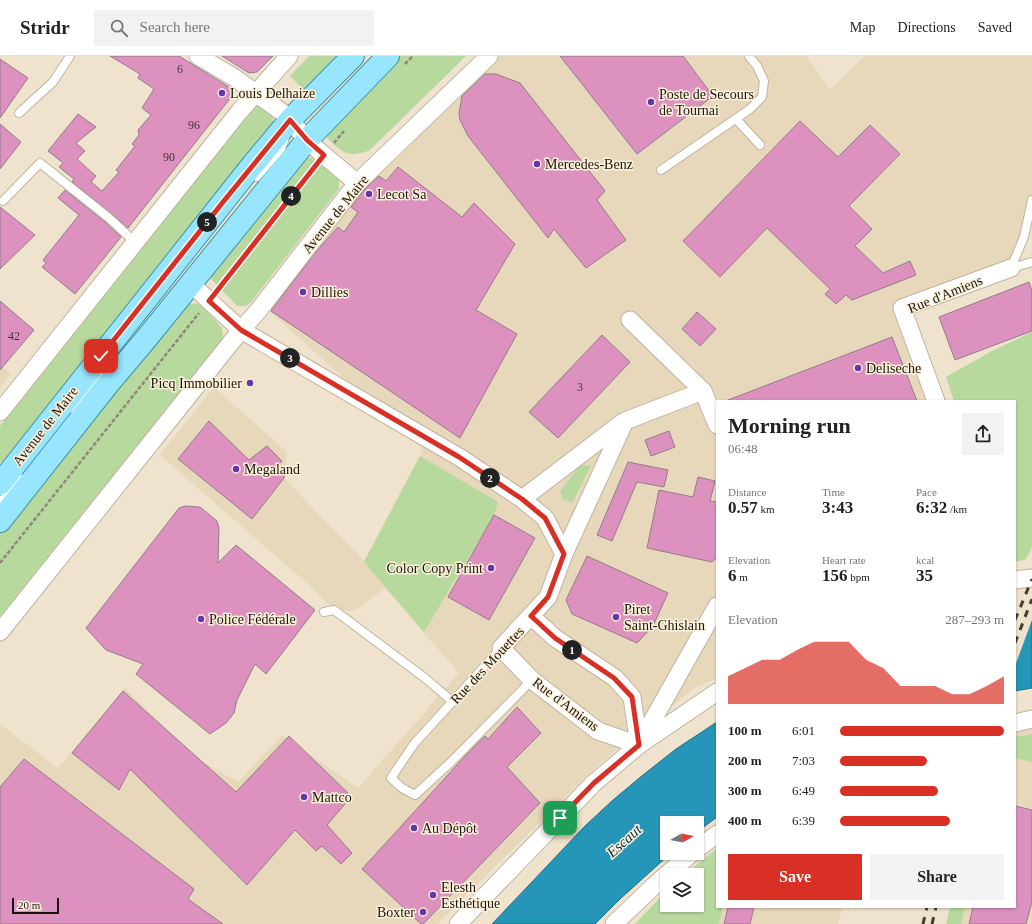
<!DOCTYPE html>
<meta charset="utf-8">
<style>
body{margin:0;font-family:"Times New Roman",serif;background:#f2f2f2;color:#222;height:100vh;display:flex;flex-direction:column;font-size:15px;white-space:nowrap}
*{box-sizing:border-box;margin:0}
p{font-size:13px;color:#767676}
.icon{flex:none;width:22px;height:22px;fill:none;stroke:currentColor;stroke-width:2;stroke-linecap:round;stroke-linejoin:round}
.map{position:relative;flex:1;overflow:hidden}
.sheet{position:absolute;left:716px;top:344px;width:300px;height:508px;display:flex;flex-direction:column;background:#fff;border-radius:0px;box-shadow:0 1px 3px #0004}
.sheet>*{flex:none}
.needle{width:26px;rotate:81deg}
.buttons{position:absolute;left:660px;top:760px;display:grid;gap:8px}
.buttons a{display:grid;place-items:center;width:44px;height:44px;border-radius:0px;background:#fff;box-shadow:0 1px 3px #0004;font-size:20px}
.scale{position:absolute;left:12px;bottom:10px;width:47px;box-sizing:border-box;padding-left:4px;border:2px solid #19150d;border-top:0;font-size:11px;line-height:14px;white-space:nowrap;color:#19150d;-webkit-text-stroke:3px #fdf0da;paint-order:stroke}
.pin{position:absolute;display:grid;place-items:center;width:34px;height:34px;color:#fff;margin:-17px;border-radius:8px;box-shadow:0 2px 6px #0006}
.km{position:absolute;width:20px;height:20px;margin:-10px;border-radius:50%;background:#222;color:#fff;font-size:11px;line-height:20px;text-align:center}
.round{display:grid;place-items:center;flex:none;width:42px;height:42px;border-radius:0px;background:#f2f2f2}
.headline{display:flex;align-items:center;justify-content:space-between;height:68px;padding:0 12px}
h1{font-size:22px;font-weight:800;line-height:30px}
.metrics{display:grid;grid-template-columns:repeat(3,1fr);gap:6px;height:68px;padding:4px 12px}
.metrics div{display:grid;align-content:center}
.metrics b{font-size:17px;font-weight:800}
.metrics small{font-size:11px;font-weight:400}
.metrics p{font-size:11px}
.chart{height:112px;padding:8px 12px}
.chart p{display:flex;justify-content:space-between}
.chart svg{width:100%;height:72px;margin-top:4px;fill:#d93025;opacity:.7}
.cta{display:flex;gap:8px;margin-top:auto;padding:8px 12px}
.cta a{flex:1;height:46px;border-radius:0px;background:#d93025;color:#fff;font-size:16px;font-weight:800;line-height:46px;text-align:center}
.cta a+a{background:#f2f2f2;color:#222}
ul{padding:0 12px;list-style:none;font-size:13px}
li{display:grid;grid-template-columns:64px 48px 1fr;align-items:center;height:30px}
li i{height:10px;border-radius:5px;background:#d93025}
header{display:flex;align-items:center;gap:24px;box-sizing:border-box;height:56px;padding:0 20px;background:#fff;border-bottom:1px solid #e0e0e0}
header strong{font-size:19px}
nav{display:flex;gap:22px;margin-inline-start:auto;font-size:14px}
.search{width:280px;height:36px;background:#f2f2f2;display:flex;align-items:center;gap:10px;box-sizing:border-box;padding:0 14px;border-radius:0px;color:#767676;font-size:15px}
.map>svg:first-child{display:block}
.built{fill:#e8d8bb}
.green{fill:#b8d99e}
.water{fill:#2696b8;stroke:#226f85}
.pier{fill:#efe3cd}
.building{fill:#dc91bf;stroke:#937d8a}
.lines{fill:none;stroke-linecap:round;stroke-linejoin:round}
.service-casing{stroke:#bfb39e;stroke-width:10}
.minor-casing{stroke:#bfb39e;stroke-width:19}
.primary-casing{stroke:#3d92a8;stroke-width:24}
.path{stroke:#8f8777;stroke-width:2.5;stroke-dasharray:4 2;stroke-linecap:butt}
.service{stroke:#fff;stroke-width:8}
.minor{stroke:#fff;stroke-width:17}
.primary{stroke:#97e6fd;stroke-width:22}
.rail{stroke:#433d32;stroke-width:3;stroke-dasharray:7 7;stroke-linecap:butt}
.route-casing{stroke:#fff;stroke-width:8}
.route{stroke:#d93025;stroke-width:5}
.poi-dot{fill:#6436ae;stroke:#fdf0da;stroke-width:1.5}
.labels{text-anchor:middle;stroke-width:3;stroke-linejoin:round;paint-order:stroke}
.number-label{font-size:12px;fill:#4a343a}
.poi-label{font-size:14px;fill:#19150d;stroke:#fdf0da;text-anchor:start}
.street-label{font-size:14px;fill:#19150d;stroke:#fdf0da}
.water-label{font-size:15px;font-style:italic;fill:#00303f;stroke:#fdf0da}
</style>
<header>
<strong>Stridr</strong>
<div class="search"><svg class="icon" aria-label="search" viewBox="0 0 24 24"><circle cx="10" cy="10" r="6"/><path d="M15 15l6 6"/></svg>Search here</div>
<nav><a>Map</a><a>Directions</a><a>Saved</a></nav>
</header>
<div class="map">
<svg width="1032" height="868" viewBox="0 0 1032 868">
<rect width="100%" height="100%" fill="#efe3cd"/>
<g class="built">
<polygon points="496,0 806,0 830,34 865,0 1032,0 1032,163 1013,206 902,253 936,345 717,345 717,622 696,631 600,707 437,868 0,868 0,668 58,712 125,632 194,701 238,726 282,679 358,732 459,617 385,532 354,555 334,554 308,528 160,399 214,331 287,396 284,422 364,505 423,394 267,253 363,131"/>
<polygon points="0,310 11,317 0,332"/>
<polygon points="1032,672 1032,868 956,868 961,851 1015,851 1015,675"/>
<polygon points="723,851 842,851 838,868 719,868"/>
</g>
<g class="green">
<polygon points="309,0 341,0 305,35 290,20"/>
<path d="M398,0H466L370,94C357,99 348,101 337,91C331,86 328,84 325,76Z"/>
<polygon points="257,48 273,59 273,69 8,404 0,407 0,370 247,53"/>
<polygon points="301,102 312,102 339,123 339,133 252,245 246,250 237,250 211,223 212,215"/>
<polygon points="185,247 200,248 222,272 223,280 222,286 0,564 0,477 180,250"/>
<polygon points="1032,276 1032,491 1026,503 1015,506 1015,345 954,345 946,321 992,295"/>
<polygon points="420,400 498,446 494,459 424,576 364,506"/>
<polygon points="580,409 591,410 572,447 563,443 560,435"/>
<polygon points="1032,678 1032,706 1015,702 1015,681"/>
<polygon points="717,792 717,851 723,851 719,868 635,868 667,834 667,849 697,849 697,819 684,819"/>
<polygon points="950,851 965,851 961,868 946,868"/>
</g>
<g class="water">
<polygon points="1032,550 1032,632 1015,635 1015,554"/>
<polygon points="717,666 717,761 697,776 697,767 667,767 667,797 671,797 620,843 595,868 492,868 585,770 613,744 643,719 676,693"/>
</g>
<polygon class="pier" points="1032,548 1032,564 1015,610 1015,552"/>
<g class="building">
<polygon points="110,0 179,0 232,33 232,40 128,172 112,158 72,126 74,123 59,111 63,107 48,95 78,58 96,71 76,87 85,95 77,103 96,120 91,126 102,135 119,116 116,114 135,90 132,88 139,79 138,74 151,59 142,52 154,33 138,22 140,18"/>
<polygon points="222,0 273,0 257,16 249,17"/>
<polygon points="560,0 683,0 713,40 637,98"/>
<polygon points="0,3 28,22 0,62"/>
<polygon points="485,18 496,18 520,27 605,135 597,144 626,184 586,212 554,173 548,182 468,80 460,64 459,57 462,40"/>
<polygon points="800,65 838,101 870,69 900,98 849,150 872,173 855,190 883,217 910,205 916,219 852,244 846,239 836,248 825,238 830,233 767,172 720,221 683,185"/>
<polygon points="0,68 21,86 0,113"/>
<polygon points="398,111 462,161 474,147 515,188 476,254 517,278 460,382 271,255 315,197 338,171 344,176 358,156 351,151 364,134 379,120 386,125"/>
<polygon points="65,134 105,166 121,181 75,238 42,211 46,207 43,204 79,159 58,142"/>
<polygon points="0,151 35,179 0,213"/>
<polygon points="1029,226 1032,235 1032,275 955,304 939,261"/>
<polygon points="0,245 34,274 0,314"/>
<polygon points="697,256 716,273 700,290 682,273"/>
<polygon points="602,279 630,306 558,382 529,356"/>
<polygon points="892,281 917,345 728,345 728,344"/>
<polygon points="209,365 249,404 267,390 282,405 277,410 285,415 284,422 252,463 178,403"/>
<polygon points="669,375 675,391 651,400 645,384"/>
<polygon points="628,406 668,414 664,431 637,426 612,485 597,479"/>
<polygon points="698,421 715,425 710,445 717,446 717,501 712,506 647,492 659,434 693,441"/>
<polygon points="185,450 200,451 217,465 219,472 218,507 236,489 315,554 266,618 255,608 237,644 234,657 226,667 210,678 136,618 143,608 106,594 86,572 179,452"/>
<polygon points="494,459 535,482 489,564 448,541"/>
<polygon points="587,500 668,537 653,570 637,587 572,558 566,544"/>
<polygon points="123,635 236,736 289,680 349,738 343,745 345,748 327,769 352,797 341,808 322,790 316,795 295,774 247,829 130,713 119,734 72,697"/>
<polygon points="517,651 541,677 507,711 540,747 423,868 421,868 362,813 467,698 485,680 488,683"/>
<polygon points="24,703 194,833 188,843 223,868 0,868 0,731"/>
<polygon points="1015,750 1032,754 1032,846 1026,868 969,868 973,851 1015,851"/>
<polygon points="728,851 754,851 750,868 724,868"/>
</g>
<g class="lines">
<defs>
<g id="service">
<polyline points="19,57 53,26 70,0"/>
<polyline points="736,63 760,89"/>
<polyline points="661,114 750,53 762,41 764,25 757,10 749,0"/>
<polyline points="257,121 281,93 285,82"/>
<polyline points="3,145 40,107 109,162 136,187"/>
<polyline points="1011,212 1024,181 1032,144"/>
<polyline points="1011,212 1032,206"/>
<polyline points="74,353 113,302"/>
<polyline points="0,447 20,422"/>
<polyline points="324,556 334,554 425,622 453,646"/>
<polyline points="501,592 414,688 391,722 402,732 415,739 452,705 532,624"/>
</g>
<g id="minor">
<polyline points="198,0 235,22 283,57 312,89 357,127"/>
<polyline points="191,228 241,274 459,401 522,443 545,462 564,498 548,541 501,592 532,624 598,675 639,689"/>
<polyline points="630,264 703,335 717,369"/>
<polyline points="936,345 902,252 1011,212"/>
<polyline points="0,356 239,56 289,0"/>
<polyline points="522,443 623,366"/>
<polyline points="564,498 625,365 703,335"/>
<polyline points="1015,524 1032,522"/>
<polyline points="531,560 555,582 615,622 632,641 639,689"/>
<polyline points="0,576 241,274 258,255 357,127 489,0"/>
<polyline points="1015,667 1032,663"/>
<polyline points="641,685 717,550"/>
<polyline points="697,793 717,778"/>
<polyline points="458,868 594,727 639,689 717,636"/>
<polyline points="614,868 658,826 692,797"/>
</g>
<g id="primary">
<polyline points="0,428 250,112 290,64 353,0"/>
<polyline points="0,465 108,328 146,283 307,84 388,0"/>
</g>
</defs>
<use href="#service" class="service-casing"/>
<use href="#minor" class="minor-casing"/>
<use href="#primary" class="primary-casing"/>
<g class="path">
<polyline points="405,8 413,0"/>
<polyline points="334,87 344,75"/>
<polyline points="218,232 314,111"/>
<polyline points="0,507 199,257"/>
</g>
<use href="#service" class="service"/>
<use href="#minor" class="minor"/>
<use href="#primary" class="primary"/>
<g class="rail">
<polyline points="1015,564 1032,523"/>
<polyline points="1015,587 1032,543"/>
<polyline points="923,868 927,851"/>
<polyline points="932,868 936,851"/>
</g>
</g>
<g class="lines">
<defs>
<polyline id="route" points="101,300 223,146 290,64 307,84 324,99 209,245 241,274 459,401 522,443 545,462 564,498 548,541 531,560 555,582 614,622 632,641 639,689 594,727 560,762"/>
</defs>
<use href="#route" class="route-casing"/>
<use href="#route" class="route"/>
</g>
<g class="poi-dot">
<circle cx="222" cy="37" r="4"/>
<circle cx="651" cy="46" r="4"/>
<circle cx="537" cy="108" r="4"/>
<circle cx="369" cy="138" r="4"/>
<circle cx="303" cy="236" r="4"/>
<circle cx="858" cy="312" r="4"/>
<circle cx="250" cy="327" r="4"/>
<circle cx="236" cy="413" r="4"/>
<circle cx="491" cy="512" r="4"/>
<circle cx="616" cy="561" r="4"/>
<circle cx="201" cy="563" r="4"/>
<circle cx="304" cy="741" r="4"/>
<circle cx="414" cy="772" r="4"/>
<circle cx="433" cy="839" r="4"/>
<circle cx="423" cy="856" r="4"/>
</g>
<g class="labels">
<g class="number-label">
<text x="180" y="17">6</text>
<text x="194" y="73">96</text>
<text x="169" y="105">90</text>
<text x="14" y="284">42</text>
<text x="580" y="335">3</text>
</g>
<g class="poi-label">
<text x="230" y="42">Louis Delhaize</text>
<text x="659" y="43">Poste de Secours<tspan x="659" dy="16">de Tournai</tspan></text>
<text x="545" y="113">Mercedes-Benz</text>
<text x="377" y="143">Lecot Sa</text>
<text x="311" y="241">Dillies</text>
<text x="866" y="317">Deliseche</text>
<text x="242" y="332" text-anchor="end">Picq Immobilier</text>
<text x="244" y="418">Megaland</text>
<text x="483" y="517" text-anchor="end">Color Copy Print</text>
<text x="624" y="558">Piret<tspan x="624" dy="16">Saint-Ghislain</tspan></text>
<text x="209" y="568">Police Fédérale</text>
<text x="312" y="746">Mattco</text>
<text x="422" y="777">Au Dépôt</text>
<text x="441" y="836">Elesth<tspan x="441" dy="16">Esthétique</tspan></text>
<text x="415" y="861" text-anchor="end">Boxter</text>
</g>
<g class="street-label">
<text transform="translate(335 158) rotate(-51)" y="5">Avenue de Maire</text>
<text transform="translate(945 238) rotate(-22)" y="5">Rue d'Amiens</text>
<text transform="translate(45 370) rotate(-52)" y="5">Avenue de Maire</text>
<text transform="translate(487 609) rotate(-47)" y="5">Rue des Mouettes</text>
<text transform="translate(566 648) rotate(37)" y="5">Rue d'Amiens</text>
</g>
<g class="water-label">
<text transform="translate(624 785) rotate(-42)" y="5">Escaut</text>
</g>
</g>
</svg>
<div class="buttons">
<a><svg class="needle" viewBox="-14 -14 28 28"><path d="M0-13l5 13h-10z" fill="#e53935"/><path d="M0 13l5-13h-10z" fill="#767676"/></svg></a>
<a><svg class="icon" aria-label="layers" viewBox="0 0 24 24"><path d="M12 4l9 5-9 5-9-5zM3 14l9 5 9-5"/></svg></a>
</div>
<div class="scale">20 m</div>
<div class="pin" style="left:560px;top:762px;background:#1e9e55"><svg class="icon" aria-label="arrive" viewBox="0 0 24 24"><path d="M6 21V4h12l-3 4 3 4H6"/></svg></div>
<div class="pin" style="left:101px;top:300px;background:#d93025"><svg class="icon" aria-label="check" viewBox="0 0 24 24"><path d="M5 12l5 5 9-10"/></svg></div>
<b class="km" style="left:572px;top:594px">1</b>
<b class="km" style="left:490px;top:422px">2</b>
<b class="km" style="left:290px;top:302px">3</b>
<b class="km" style="left:291px;top:140px">4</b>
<b class="km" style="left:207px;top:166px">5</b>
<section class="sheet">
<div class="headline"><div><h1>Morning run</h1><p>06:48</p></div><a class="round"><svg class="icon" aria-label="share" viewBox="0 0 24 24"><path d="M12 15V3M7 8l5-5 5 5M5 13v7h14v-7"/></svg></a></div>
<div class="metrics">
<div><p>Distance</p><b>0.57<small> km</small></b></div>
<div><p>Time</p><b>3:43</b></div>
<div><p>Pace</p><b>6:32<small> /km</small></b></div>
</div>
<div class="metrics">
<div><p>Elevation</p><b>6<small> m</small></b></div>
<div><p>Heart rate</p><b>156<small> bpm</small></b></div>
<div><p>kcal</p><b>35</b></div>
</div>
<div class="chart"><p><span>Elevation</span>287–293 m</p>
<svg viewBox="0 0 160 44" preserveAspectRatio="none"><path d="M0 44V27L10 22L20 17L30 17L40 11L50 6L60 6L70 6L80 17L90 22L100 33L110 33L120 33L130 38L140 38L150 33L160 27V44z"/></svg>
</div>
<ul>
<li><b>100 m</b>6:01<i style="width:100%"></i></li>
<li><b>200 m</b>7:03<i style="width:53%"></i></li>
<li><b>300 m</b>6:49<i style="width:60%"></i></li>
<li><b>400 m</b>6:39<i style="width:67%"></i></li>
</ul>
<div class="cta"><a>Save</a><a>Share</a></div>
</section>
</div>
